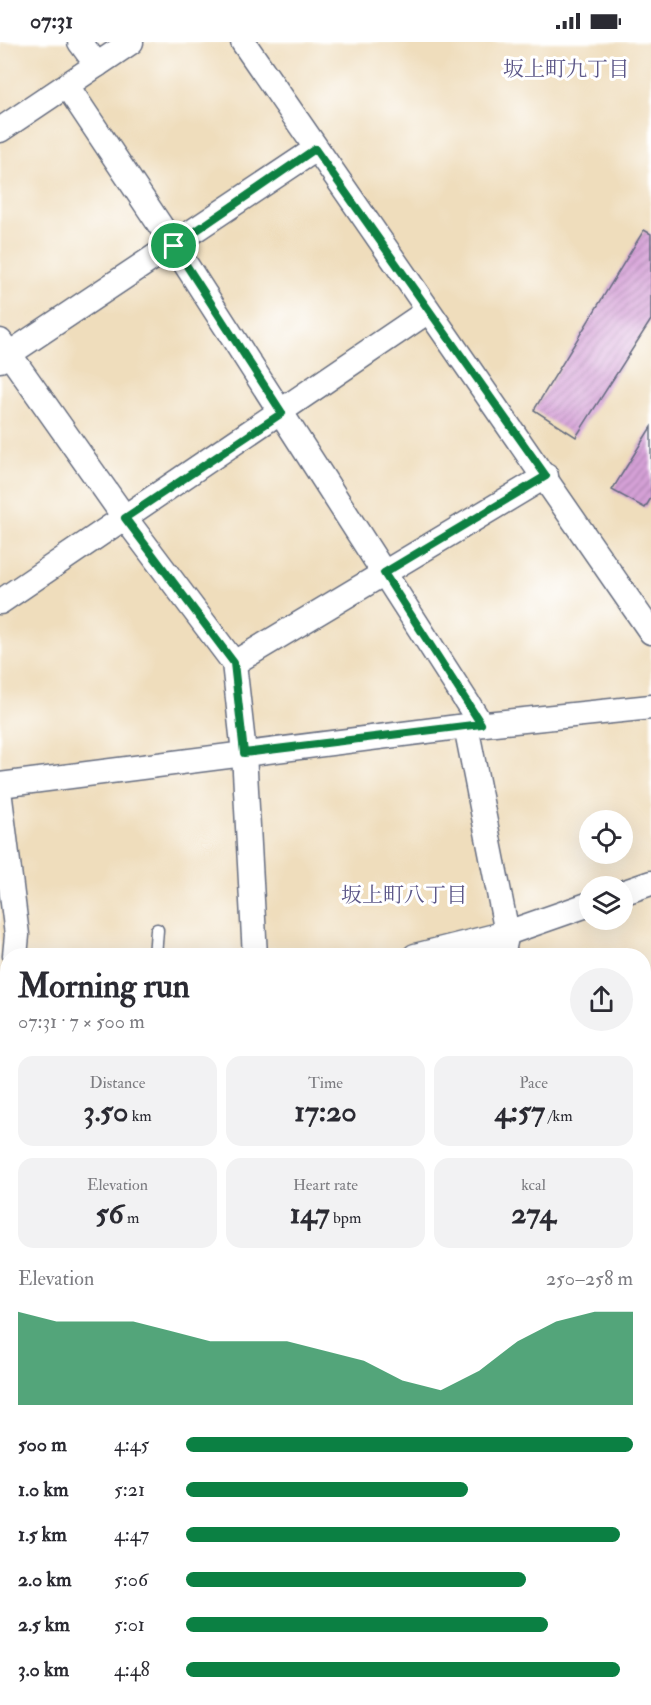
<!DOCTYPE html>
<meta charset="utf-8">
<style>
body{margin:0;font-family:"IM FELL Double Pica","Noto Serif JP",serif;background:#f2f2f3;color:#2b2b33;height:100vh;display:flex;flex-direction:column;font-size:22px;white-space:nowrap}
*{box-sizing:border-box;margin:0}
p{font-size:20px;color:#7c7c81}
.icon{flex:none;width:33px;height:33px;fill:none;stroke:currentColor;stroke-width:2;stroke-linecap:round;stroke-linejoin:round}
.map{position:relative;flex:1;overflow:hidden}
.sheet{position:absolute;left:0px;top:906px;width:651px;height:758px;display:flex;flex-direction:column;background:#fff;border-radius:24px 24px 0 0;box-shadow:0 6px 24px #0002}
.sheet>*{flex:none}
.controls{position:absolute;left:579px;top:768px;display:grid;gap:12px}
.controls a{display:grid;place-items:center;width:54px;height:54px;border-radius:50%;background:#fff;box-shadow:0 6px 24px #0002;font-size:30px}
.pin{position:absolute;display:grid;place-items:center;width:51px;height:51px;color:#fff;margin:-26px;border:3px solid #fff;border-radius:50%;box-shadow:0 2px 6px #0007}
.round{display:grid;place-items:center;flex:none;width:63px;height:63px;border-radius:32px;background:#f2f2f3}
.headline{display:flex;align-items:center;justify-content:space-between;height:102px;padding:0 18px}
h1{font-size:33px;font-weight:800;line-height:45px}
.figures{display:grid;grid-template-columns:repeat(3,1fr);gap:9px;height:102px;padding:6px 18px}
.figures div{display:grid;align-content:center;border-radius:15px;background:#f2f2f3;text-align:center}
.figures b{font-size:30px;font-weight:800}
.figures small{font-size:16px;font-weight:400}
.figures p{font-size:16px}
.chart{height:168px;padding:12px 18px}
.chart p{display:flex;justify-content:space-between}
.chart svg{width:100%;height:108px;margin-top:6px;fill:#0b8043;opacity:.7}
ul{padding:0 18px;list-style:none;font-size:20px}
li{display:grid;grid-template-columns:96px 72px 1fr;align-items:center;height:45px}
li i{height:15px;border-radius:8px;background:#0b8043}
.status{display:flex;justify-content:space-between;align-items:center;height:42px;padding:0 30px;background:#fff;direction:ltr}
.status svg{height:16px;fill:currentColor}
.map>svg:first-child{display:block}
.forest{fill:url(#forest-firs);stroke:#587264;stroke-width:1.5}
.building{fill:url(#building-hatch)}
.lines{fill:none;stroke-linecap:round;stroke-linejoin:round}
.lane-casing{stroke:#656c7f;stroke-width:15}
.street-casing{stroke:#656c7f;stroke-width:27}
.primary-casing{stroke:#656c7f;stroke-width:36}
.lane{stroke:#fff;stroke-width:12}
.street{stroke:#fff;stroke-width:24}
.primary{stroke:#fff;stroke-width:33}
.route-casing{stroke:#fff;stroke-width:12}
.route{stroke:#0b8043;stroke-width:8}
.labels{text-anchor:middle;stroke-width:6;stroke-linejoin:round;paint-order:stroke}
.neighbourhood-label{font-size:21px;fill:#5c5788;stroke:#fff}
</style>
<div class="status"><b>07:31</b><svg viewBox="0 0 49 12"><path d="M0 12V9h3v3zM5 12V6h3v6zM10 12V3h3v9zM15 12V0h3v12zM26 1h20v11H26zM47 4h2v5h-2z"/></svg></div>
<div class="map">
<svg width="651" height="1663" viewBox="0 0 651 1663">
<defs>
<pattern id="forest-firs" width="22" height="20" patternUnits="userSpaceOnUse" patternTransform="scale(1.5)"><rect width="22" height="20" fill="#96b669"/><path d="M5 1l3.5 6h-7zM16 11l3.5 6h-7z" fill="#7a945a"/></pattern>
<pattern id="building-hatch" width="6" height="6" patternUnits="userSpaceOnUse" patternTransform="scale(1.5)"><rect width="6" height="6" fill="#d6a1d7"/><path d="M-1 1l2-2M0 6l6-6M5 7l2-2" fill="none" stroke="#ad84b2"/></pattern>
</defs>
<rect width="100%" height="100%" fill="#fff"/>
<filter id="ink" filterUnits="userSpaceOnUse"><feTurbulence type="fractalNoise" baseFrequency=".0167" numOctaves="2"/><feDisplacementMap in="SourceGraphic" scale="12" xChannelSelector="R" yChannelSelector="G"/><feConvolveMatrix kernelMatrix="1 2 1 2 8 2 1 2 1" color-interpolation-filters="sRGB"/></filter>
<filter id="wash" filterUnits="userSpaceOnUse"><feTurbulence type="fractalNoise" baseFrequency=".008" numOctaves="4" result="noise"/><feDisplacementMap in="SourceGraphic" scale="24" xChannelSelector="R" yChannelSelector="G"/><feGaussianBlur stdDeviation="1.35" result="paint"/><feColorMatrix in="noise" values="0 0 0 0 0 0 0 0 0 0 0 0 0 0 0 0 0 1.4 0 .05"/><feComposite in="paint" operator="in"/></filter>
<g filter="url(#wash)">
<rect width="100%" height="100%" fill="#efddbc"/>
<polygon class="forest" points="0,1609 2,1621 7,1622 8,1656 510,1656 510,1659 523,1663 0,1663"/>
<g id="blocks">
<g class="building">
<polygon points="644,188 651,192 651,278 576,395 534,368"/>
<polygon points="651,385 651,456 645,466 612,448"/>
</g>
</g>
</g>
<g filter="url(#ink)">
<use href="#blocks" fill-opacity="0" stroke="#656c7f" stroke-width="1.5"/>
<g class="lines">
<defs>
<g id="lane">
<polyline points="155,914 157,888"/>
<polyline points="0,1549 8,1550"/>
</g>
<g id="street">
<polyline points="80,0 97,23"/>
<polyline points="243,0 651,590"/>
<polyline points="67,44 174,204 481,682"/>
<polyline points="0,88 131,0"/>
<polyline points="0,299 125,476 234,621 244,711 255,914"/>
<polyline points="0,318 316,107"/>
<polyline points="0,560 428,269"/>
<polyline points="234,621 546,434"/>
<polyline points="466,684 507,891 502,914"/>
<polyline points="0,743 466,684 651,665"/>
<polyline points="0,756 17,893 15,914"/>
<polyline points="622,851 651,841"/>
<polyline points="415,914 507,891 590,862"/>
<polyline points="0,1016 8,988"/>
<polyline points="644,1059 651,1058"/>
<polyline points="0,1355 8,1357"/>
<polyline points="644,1369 651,1336"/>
<polyline points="644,1523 651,1525"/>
<polyline points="584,1656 595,1663"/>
</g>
<g id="primary">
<polyline points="0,1023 8,1025"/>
<polyline points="644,1158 651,1160"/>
</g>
</defs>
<use href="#lane" class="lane-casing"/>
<use href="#street" class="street-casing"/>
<use href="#primary" class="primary-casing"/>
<use href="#lane" class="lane"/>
<use href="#street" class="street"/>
<use href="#primary" class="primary"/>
</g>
</g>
<g class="lines" filter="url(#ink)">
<defs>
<polygon id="route" points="315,107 546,434 384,531 481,682 244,711 234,621 125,476 282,371 174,204"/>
</defs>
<use href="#route" class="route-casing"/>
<use href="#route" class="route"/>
</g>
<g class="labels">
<g class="neighbourhood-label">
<text x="566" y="34">坂上町九丁目</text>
<text x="404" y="860">坂上町八丁目</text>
</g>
</g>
</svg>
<div class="controls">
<a><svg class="icon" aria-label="locate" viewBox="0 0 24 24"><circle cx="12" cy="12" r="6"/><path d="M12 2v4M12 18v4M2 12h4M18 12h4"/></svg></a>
<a><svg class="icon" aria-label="layers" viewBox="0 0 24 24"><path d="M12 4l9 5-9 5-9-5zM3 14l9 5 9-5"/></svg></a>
</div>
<div class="pin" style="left:174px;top:204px;background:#1e9e55"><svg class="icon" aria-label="arrive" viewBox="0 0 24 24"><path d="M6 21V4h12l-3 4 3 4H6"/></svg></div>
<section class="sheet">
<div class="headline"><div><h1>Morning run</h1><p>07:31 · 7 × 500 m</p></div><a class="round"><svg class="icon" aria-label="share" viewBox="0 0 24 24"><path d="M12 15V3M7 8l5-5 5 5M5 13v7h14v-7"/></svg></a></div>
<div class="figures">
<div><p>Distance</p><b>3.50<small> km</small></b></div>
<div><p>Time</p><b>17:20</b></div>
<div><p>Pace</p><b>4:57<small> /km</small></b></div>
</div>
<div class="figures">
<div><p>Elevation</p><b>56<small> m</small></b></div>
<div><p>Heart rate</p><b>147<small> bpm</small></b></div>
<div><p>kcal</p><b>274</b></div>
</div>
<div class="chart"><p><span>Elevation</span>250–258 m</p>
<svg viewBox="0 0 160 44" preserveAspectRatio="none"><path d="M0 44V6L10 10L20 10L30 10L40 14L50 18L60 18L70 18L80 22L90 26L100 34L110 38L120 30L130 18L140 10L150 6L160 6V44z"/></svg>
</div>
<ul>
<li><b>500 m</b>4:45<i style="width:100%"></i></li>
<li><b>1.0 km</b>5:21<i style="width:63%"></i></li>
<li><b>1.5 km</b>4:47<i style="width:97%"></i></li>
<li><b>2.0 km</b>5:06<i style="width:76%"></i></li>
<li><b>2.5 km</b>5:01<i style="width:81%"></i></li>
<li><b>3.0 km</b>4:48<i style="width:97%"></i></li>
</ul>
</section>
</div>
